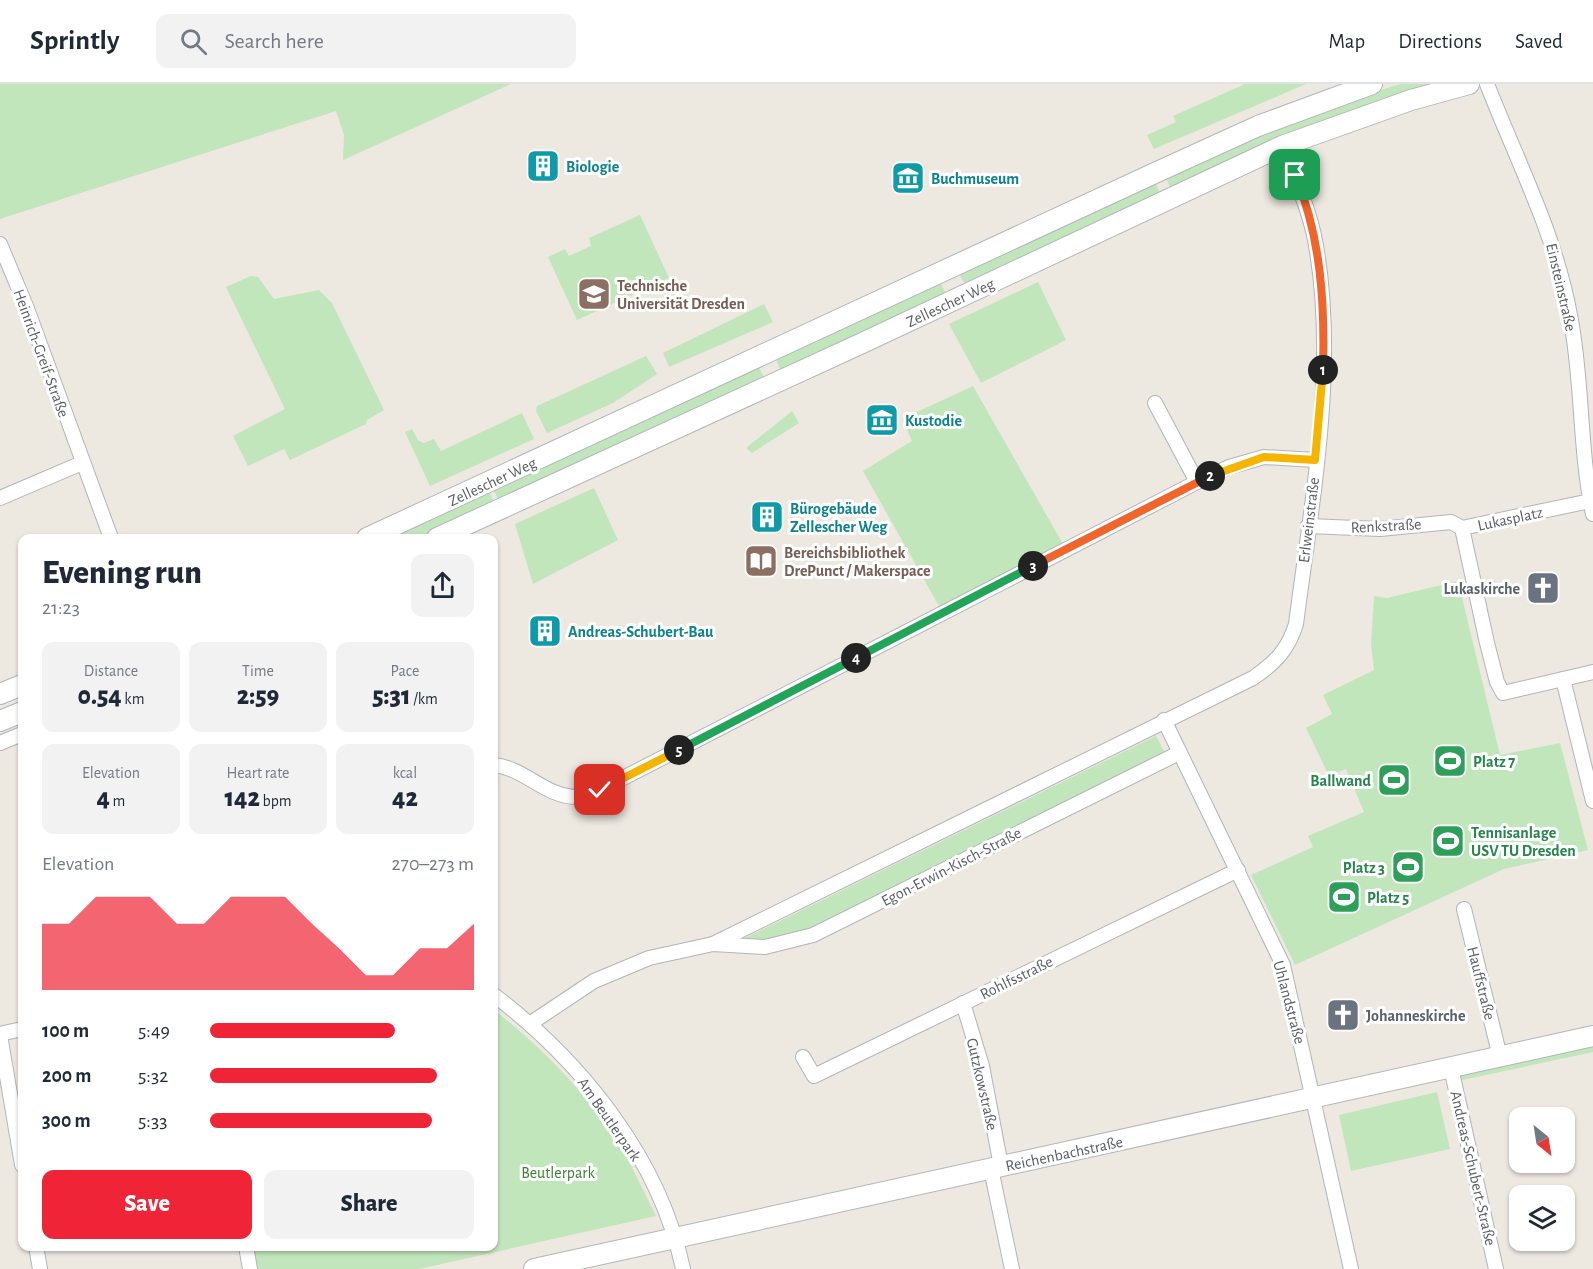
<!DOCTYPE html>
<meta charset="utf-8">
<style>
body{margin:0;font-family:"Alegreya Sans",sans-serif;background:#f2f2f3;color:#1f2937;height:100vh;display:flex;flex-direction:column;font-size:22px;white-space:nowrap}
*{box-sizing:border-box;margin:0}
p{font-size:20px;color:#747a83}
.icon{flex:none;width:33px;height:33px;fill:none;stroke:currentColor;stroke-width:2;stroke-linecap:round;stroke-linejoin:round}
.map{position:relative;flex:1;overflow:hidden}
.side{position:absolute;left:18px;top:450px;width:480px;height:717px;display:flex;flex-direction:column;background:#fff;border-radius:12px;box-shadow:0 2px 4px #0004}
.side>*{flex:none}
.needle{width:39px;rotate:150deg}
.fabs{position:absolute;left:1509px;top:1023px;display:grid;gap:12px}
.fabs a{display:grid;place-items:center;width:66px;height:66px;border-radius:12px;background:#fff;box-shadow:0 2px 4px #0004;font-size:30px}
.pin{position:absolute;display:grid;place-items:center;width:51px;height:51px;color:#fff;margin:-26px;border-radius:12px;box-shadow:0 3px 9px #0006}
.km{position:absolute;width:30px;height:30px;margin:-15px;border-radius:50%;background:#222;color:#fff;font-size:16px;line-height:30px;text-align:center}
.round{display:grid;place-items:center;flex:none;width:63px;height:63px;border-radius:12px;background:#f2f2f3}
.summary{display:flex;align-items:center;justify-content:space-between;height:102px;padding:0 24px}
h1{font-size:33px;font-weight:800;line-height:45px}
.metrics{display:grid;grid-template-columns:repeat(3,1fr);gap:9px;height:102px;padding:6px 24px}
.metrics div{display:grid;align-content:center;border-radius:12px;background:#f2f2f3;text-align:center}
.metrics b{font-size:26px;font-weight:800}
.metrics small{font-size:16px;font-weight:400}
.metrics p{font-size:16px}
.chart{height:168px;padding:12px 24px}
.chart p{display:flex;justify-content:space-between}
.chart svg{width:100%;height:108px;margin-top:6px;fill:#ef2436;opacity:.7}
.button{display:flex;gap:12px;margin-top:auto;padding:12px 24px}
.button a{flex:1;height:69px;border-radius:12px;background:#ef2436;color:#fff;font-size:24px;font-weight:800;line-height:69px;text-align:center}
.button a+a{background:#f2f2f3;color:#1f2937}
ul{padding:0 24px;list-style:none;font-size:20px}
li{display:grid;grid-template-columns:96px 72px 1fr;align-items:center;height:45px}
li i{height:15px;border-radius:8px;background:#ef2436}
header{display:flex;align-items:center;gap:36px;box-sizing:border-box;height:84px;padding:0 30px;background:#fff;border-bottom:2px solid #e0e1e3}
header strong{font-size:28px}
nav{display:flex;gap:33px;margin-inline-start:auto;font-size:21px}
.search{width:420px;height:54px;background:#f2f2f3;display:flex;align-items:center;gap:15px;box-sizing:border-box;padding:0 21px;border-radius:12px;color:#747a83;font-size:22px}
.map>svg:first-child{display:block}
.green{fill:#c2e6bb}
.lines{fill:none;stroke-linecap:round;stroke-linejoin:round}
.street-casing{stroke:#b1b5b9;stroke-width:16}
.secondary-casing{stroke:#b2b7bc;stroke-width:22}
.street{stroke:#fff;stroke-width:14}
.secondary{stroke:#fff;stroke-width:20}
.split-1-casing{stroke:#fff;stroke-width:12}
.split-2-casing{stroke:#fff;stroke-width:12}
.split-3-casing{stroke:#fff;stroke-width:12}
.split-4-casing{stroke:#fff;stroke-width:12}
.split-5-casing{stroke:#fff;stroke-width:12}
.split-6-casing{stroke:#fff;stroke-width:12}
.split-1{stroke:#f0652b;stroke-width:8}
.split-2{stroke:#f5b400;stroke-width:8}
.split-3{stroke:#f0652b;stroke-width:8}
.split-4{stroke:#22a559;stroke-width:8}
.split-5{stroke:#22a559;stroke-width:8}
.split-6{stroke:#f5b400;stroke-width:8}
.labels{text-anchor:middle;stroke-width:6;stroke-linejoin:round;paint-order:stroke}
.culture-label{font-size:16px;font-weight:bold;fill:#0d838f;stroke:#fff;text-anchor:start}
.education-label{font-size:16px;font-weight:bold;fill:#785e54;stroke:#fff;text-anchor:start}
.street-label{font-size:16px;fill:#595e62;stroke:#fff}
.worship-label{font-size:16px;font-weight:bold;fill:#5b616d;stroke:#fff;text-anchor:end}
.leisure-label{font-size:16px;font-weight:bold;fill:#27864d;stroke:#fff;text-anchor:start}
.park-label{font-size:16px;fill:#3a8230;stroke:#fff}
</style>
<header>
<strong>Sprintly</strong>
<div class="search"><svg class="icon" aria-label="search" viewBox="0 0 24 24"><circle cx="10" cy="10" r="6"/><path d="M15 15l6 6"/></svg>Search here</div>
<nav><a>Map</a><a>Directions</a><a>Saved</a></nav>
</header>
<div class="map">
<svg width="1593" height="1185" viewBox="0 0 1593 1185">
<rect width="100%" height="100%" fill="#ede8e0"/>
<g class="green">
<polygon points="0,0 511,0 343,76 344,51 336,27 0,135"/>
<polygon points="1245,0 1306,0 1154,65 1147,51 1176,38 1173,32"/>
<path d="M1400,0H1441L1171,106L1166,93C1242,58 1319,25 1400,0Z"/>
<polygon points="1155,98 1161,111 966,202 959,190"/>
<polygon points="640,131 669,194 577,236 548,173 565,165 569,172 591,162 589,154"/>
<polygon points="251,192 258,193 274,215 319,206 332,219 384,326 367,336 366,340 290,376 284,365 248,382 233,352 285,325 226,203"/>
<polygon points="1038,198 1066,256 981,299 949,240"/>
<polygon points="941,200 946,210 781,288 776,275"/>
<polygon points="764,220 773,238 669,283 663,269"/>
<polygon points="646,272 657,290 613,319 547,349 536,327 537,322"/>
<polygon points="759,283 765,296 499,417 493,405"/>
<polygon points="973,302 1063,460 940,524 863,387 912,357 902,335"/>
<polygon points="792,327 799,339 752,369 746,364"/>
<polygon points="522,329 534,355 430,402 405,348 412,345 418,356 424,359 434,355 441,367"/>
<polygon points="594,404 618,456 533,500 515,440"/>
<polygon points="489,407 494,419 417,454 386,454"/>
<polygon points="1458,497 1500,671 1560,659 1588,766 1504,785 1295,881 1251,791 1313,763 1308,752 1364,728 1346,685 1329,692 1306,644 1332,630 1323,611 1374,586 1371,561 1374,512 1387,514"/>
<polygon points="1156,652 1165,669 815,844 768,859 741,856"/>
<path d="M494,926C543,964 590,1012 623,1067C635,1088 645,1110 656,1132L419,1185H257L252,1163L494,1162Z"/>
<polygon points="1593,962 1593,968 1458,997 1457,992"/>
<polygon points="1437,1008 1450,1065 1351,1087 1339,1031"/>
</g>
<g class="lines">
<defs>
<g id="street">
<path d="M1487,0C1517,77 1555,149 1570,231C1583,296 1579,365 1593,430"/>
<polyline points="0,160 26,222 111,454"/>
<polyline points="1155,319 1197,398"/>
<polyline points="0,414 82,379"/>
<polyline points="1590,417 1462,444 1487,559 1497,598 1503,609 1593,588"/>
<polyline points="1308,442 1380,445 1451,438 1462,444"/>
<polyline points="1563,595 1593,717"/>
<polyline points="1164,636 1283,881 1351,1185"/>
<polyline points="0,659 22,650"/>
<path d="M494,681C525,684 545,713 577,713C584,713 593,708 600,706L1197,398L1229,383L1264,373L1315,376"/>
<polyline points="1464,825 1500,973"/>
<path d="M713,860L1253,594C1275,579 1288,566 1296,540C1312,415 1339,276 1314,151C1307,120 1294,91 1282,62"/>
<path d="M494,911C582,978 660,1075 683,1185"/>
<polyline points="963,919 982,982 1001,1082"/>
<polyline points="531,939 594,897 649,874 713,860 765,863 813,851 1179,669"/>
<polyline points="0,950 22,945"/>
<polyline points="0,951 22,1081"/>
<polyline points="803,973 814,992 1238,786"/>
<polyline points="1451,984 1496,1185"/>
<polyline points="991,1085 1012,1185"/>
<polyline points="36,1162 40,1185"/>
<polyline points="246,1162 250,1185"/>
</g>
<g id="secondary">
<polyline points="367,454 1157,88 1258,42 1372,0"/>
<polyline points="437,454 858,261 1282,62 1411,16 1469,0"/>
<polyline points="0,610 22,601"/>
<polyline points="0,637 22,628"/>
<polyline points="534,1185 1593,952"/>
</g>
</defs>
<use href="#street" class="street-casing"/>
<use href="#secondary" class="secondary-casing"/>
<use href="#street" class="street"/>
<use href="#secondary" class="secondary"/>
</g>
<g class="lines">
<defs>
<path id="split-1" d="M1295,91C1321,152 1325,220 1323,286"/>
<polyline id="split-2" points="1210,392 1264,373 1315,376 1323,286"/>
<polyline id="split-3" points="1033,482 1210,392"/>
<polyline id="split-4" points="856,574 1033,482"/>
<polyline id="split-5" points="679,666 856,574"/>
<polyline id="split-6" points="600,706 679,666"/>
</defs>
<use href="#split-1" class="split-1-casing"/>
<use href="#split-2" class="split-2-casing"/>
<use href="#split-3" class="split-3-casing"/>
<use href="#split-4" class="split-4-casing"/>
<use href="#split-5" class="split-5-casing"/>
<use href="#split-6" class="split-6-casing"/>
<use href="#split-1" class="split-1"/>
<use href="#split-2" class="split-2"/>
<use href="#split-3" class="split-3"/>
<use href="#split-4" class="split-4"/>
<use href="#split-5" class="split-5"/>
<use href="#split-6" class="split-6"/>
</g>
<defs>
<symbol id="building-square" viewBox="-11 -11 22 22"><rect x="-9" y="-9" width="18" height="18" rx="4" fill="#0f9aa8" stroke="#fff"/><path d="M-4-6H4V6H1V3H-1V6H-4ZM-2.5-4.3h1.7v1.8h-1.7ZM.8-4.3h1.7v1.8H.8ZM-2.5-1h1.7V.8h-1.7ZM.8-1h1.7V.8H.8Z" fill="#fff"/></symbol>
<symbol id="museum-square" viewBox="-11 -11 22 22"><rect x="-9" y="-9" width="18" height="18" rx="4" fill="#0f9aa8" stroke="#fff"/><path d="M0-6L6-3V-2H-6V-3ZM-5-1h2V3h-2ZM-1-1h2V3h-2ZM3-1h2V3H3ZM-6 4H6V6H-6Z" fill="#fff"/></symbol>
<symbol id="university-square" viewBox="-11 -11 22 22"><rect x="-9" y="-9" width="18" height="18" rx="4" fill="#8d6e63" stroke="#fff"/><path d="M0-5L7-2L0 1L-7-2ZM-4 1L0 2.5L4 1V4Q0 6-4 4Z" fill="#fff"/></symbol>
<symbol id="library-square" viewBox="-11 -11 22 22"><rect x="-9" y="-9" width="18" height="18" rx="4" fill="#8d6e63" stroke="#fff"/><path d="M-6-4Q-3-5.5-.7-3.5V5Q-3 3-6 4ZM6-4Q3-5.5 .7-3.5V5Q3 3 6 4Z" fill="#fff"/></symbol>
<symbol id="church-square" viewBox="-11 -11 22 22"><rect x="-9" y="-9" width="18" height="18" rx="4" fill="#6b7280" stroke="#fff"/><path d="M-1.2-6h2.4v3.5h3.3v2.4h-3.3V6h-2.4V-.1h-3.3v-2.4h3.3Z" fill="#fff"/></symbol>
<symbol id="stadium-square" viewBox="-11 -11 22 22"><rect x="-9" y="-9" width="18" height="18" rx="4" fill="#2e9e5b" stroke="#fff"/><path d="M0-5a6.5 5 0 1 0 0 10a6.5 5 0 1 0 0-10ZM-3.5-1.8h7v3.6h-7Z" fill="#fff"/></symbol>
</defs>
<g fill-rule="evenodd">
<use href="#building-square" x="524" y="63" width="38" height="38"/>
<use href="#museum-square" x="889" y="75" width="38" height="38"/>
<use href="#university-square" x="575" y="191" width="38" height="38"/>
<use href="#museum-square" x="863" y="317" width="38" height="38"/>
<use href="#building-square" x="748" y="414" width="38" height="38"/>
<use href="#library-square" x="742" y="458" width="38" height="38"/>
<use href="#church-square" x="1524" y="485" width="38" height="38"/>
<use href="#building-square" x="526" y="528" width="38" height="38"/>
<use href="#stadium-square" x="1431" y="658" width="38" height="38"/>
<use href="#stadium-square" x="1375" y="677" width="38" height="38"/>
<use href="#stadium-square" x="1429" y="738" width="38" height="38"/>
<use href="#stadium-square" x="1389" y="764" width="38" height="38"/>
<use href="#stadium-square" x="1325" y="794" width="38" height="38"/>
<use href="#church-square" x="1324" y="912" width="38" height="38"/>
</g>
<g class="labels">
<g class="culture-label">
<text x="566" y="88">Biologie</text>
<text x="931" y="100">Buchmuseum</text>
<text x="905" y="342">Kustodie</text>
<text x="790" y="430">Bürogebäude<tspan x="790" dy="18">Zellescher Weg</tspan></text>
<text x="568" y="553">Andreas-Schubert-Bau</text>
</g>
<g class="education-label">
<text x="617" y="207">Technische<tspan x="617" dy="18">Universität Dresden</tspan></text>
<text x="784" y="474">Bereichsbibliothek<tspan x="784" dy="18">DrePunct / Makerspace</tspan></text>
</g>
<g class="street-label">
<text transform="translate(1562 203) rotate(77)" y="6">Einsteinstraße</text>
<text transform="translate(950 218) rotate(-25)" y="6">Zellescher Weg</text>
<text transform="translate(42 269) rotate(70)" y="6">Heinrich-Greif-Straße</text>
<text transform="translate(492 397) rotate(-25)" y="6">Zellescher Weg</text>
<text transform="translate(1510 434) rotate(-12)" y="6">Lukasplatz</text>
<text transform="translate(1308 436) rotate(-83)" y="6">Erlweinstraße</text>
<text transform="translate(1386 441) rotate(-3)" y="6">Renkstraße</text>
<text transform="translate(951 782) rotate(-27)" y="6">Egon-Erwin-Kisch-Straße</text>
<text transform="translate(1016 893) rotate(-26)" y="6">Rohlfsstraße</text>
<text transform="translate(1482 899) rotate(76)" y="6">Hauffstraße</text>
<text transform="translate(1290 918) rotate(75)" y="6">Uhlandstraße</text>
<text transform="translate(983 1000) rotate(77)" y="6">Gutzkowstraße</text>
<text transform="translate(610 1035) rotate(55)" y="6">Am Beutlerpark</text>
<text transform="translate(1064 1069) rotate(-12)" y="6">Reichenbachstraße</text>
<text transform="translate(1474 1084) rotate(77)" y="6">Andreas-Schubert-Straße</text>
</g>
<g class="worship-label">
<text x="1520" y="510">Lukaskirche</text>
<text x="1366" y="937" text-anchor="start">Johanneskirche</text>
</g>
<g class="leisure-label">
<text x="1473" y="683">Platz 7</text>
<text x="1371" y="702" text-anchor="end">Ballwand</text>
<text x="1471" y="754">Tennisanlage<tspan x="1471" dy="18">USV TU Dresden</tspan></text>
<text x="1385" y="789" text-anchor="end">Platz 3</text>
<text x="1367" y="819">Platz 5</text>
</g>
<g class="park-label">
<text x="558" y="1094">Beutlerpark</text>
</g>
</g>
</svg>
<div class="fabs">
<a><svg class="needle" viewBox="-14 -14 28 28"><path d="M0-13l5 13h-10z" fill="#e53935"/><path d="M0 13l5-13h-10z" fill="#747a83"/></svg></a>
<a><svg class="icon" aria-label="layers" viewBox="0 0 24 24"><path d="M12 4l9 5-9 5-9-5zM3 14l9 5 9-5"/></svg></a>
</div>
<div class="pin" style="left:1295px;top:91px;background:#1e9e55"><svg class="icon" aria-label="arrive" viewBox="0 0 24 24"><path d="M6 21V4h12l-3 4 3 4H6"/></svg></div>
<div class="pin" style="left:600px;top:706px;background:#d93025"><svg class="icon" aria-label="check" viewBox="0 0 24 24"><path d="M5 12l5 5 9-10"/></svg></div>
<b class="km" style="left:1323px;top:286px">1</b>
<b class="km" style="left:1210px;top:392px">2</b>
<b class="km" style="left:1033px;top:482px">3</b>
<b class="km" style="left:856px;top:574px">4</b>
<b class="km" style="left:679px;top:666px">5</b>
<section class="side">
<div class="summary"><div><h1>Evening run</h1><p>21:23</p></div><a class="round"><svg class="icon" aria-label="share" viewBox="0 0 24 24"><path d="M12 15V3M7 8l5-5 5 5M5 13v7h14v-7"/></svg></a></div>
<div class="metrics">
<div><p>Distance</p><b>0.54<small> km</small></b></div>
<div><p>Time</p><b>2:59</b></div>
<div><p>Pace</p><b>5:31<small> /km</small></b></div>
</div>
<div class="metrics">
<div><p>Elevation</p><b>4<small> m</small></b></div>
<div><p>Heart rate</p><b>142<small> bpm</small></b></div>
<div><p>kcal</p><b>42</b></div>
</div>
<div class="chart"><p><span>Elevation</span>270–273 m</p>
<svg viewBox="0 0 160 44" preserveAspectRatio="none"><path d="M0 44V17L10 17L20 6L30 6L40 6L50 17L60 17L70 6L80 6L90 6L100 17L110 27L120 38L130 38L140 27L150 27L160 17V44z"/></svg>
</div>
<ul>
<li><b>100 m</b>5:49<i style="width:70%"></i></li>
<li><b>200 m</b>5:32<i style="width:86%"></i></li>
<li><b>300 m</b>5:33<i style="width:84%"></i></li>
</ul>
<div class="button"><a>Save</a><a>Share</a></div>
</section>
</div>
